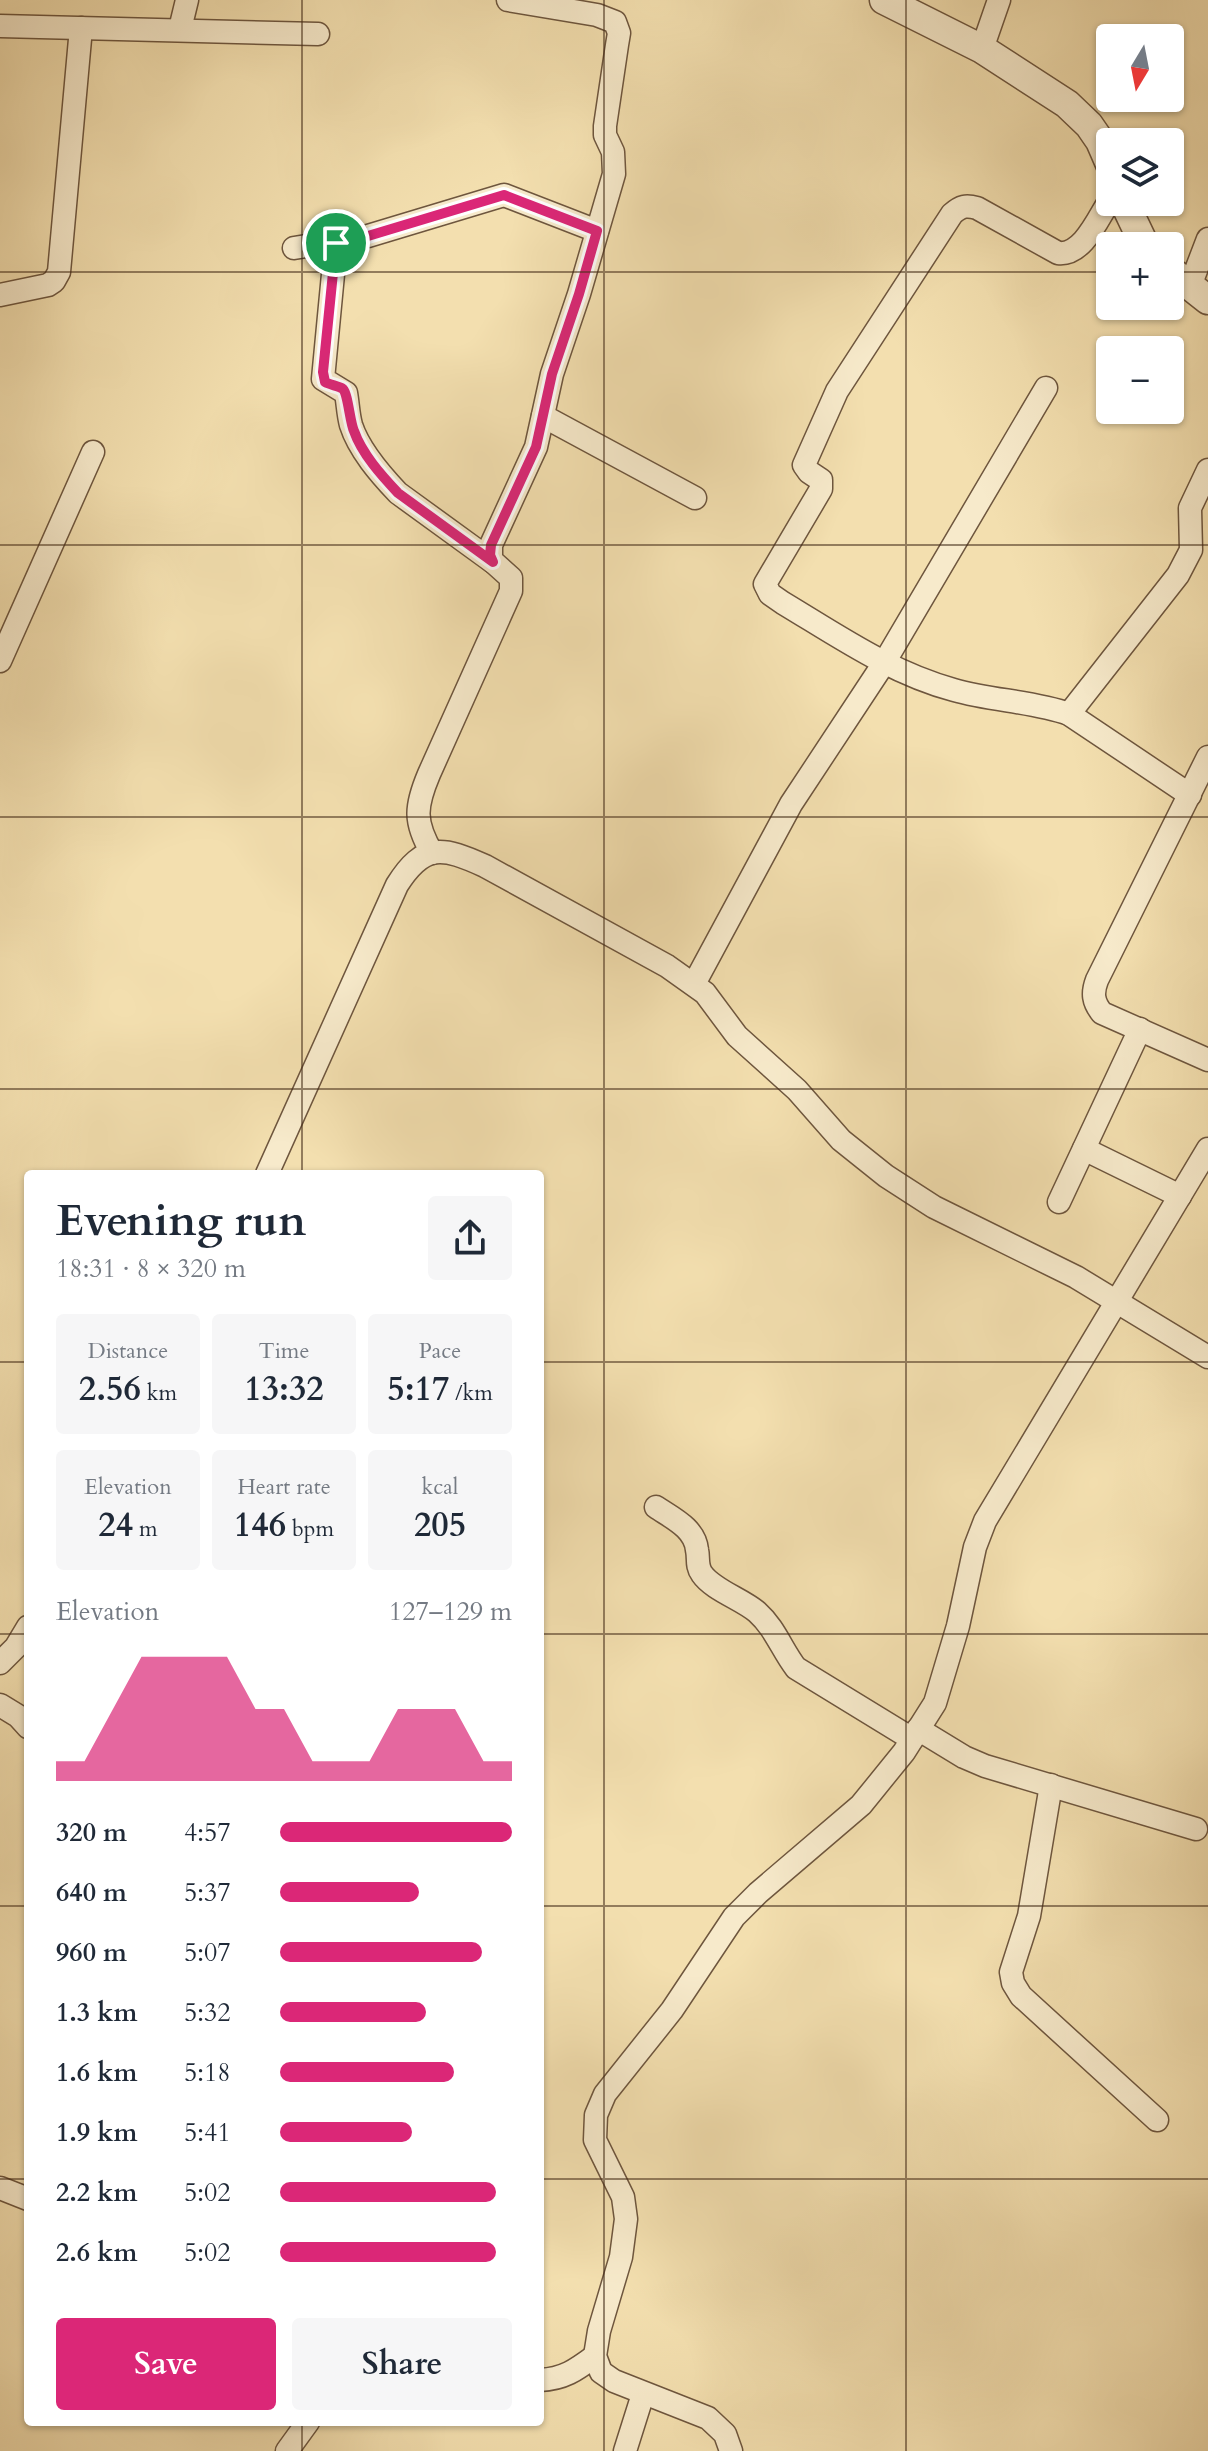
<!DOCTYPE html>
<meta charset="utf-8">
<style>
body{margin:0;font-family:Cardo,serif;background:#f6f6f7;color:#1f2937;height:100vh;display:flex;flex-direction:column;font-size:30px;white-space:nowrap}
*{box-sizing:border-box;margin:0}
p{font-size:26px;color:#747a83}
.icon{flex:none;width:44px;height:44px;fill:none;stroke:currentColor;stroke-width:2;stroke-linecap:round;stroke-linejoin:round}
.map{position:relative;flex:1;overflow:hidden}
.side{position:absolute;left:24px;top:1170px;width:520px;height:1256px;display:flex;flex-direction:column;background:#fff;border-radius:8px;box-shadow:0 2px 6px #0004}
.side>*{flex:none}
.needle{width:52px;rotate:190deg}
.fabs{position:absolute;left:1096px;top:24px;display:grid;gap:16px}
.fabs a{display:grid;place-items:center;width:88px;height:88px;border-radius:8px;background:#fff;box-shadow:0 2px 6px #0004;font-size:40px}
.pin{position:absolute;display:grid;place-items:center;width:68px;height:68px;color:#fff;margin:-34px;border:4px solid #fff;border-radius:50%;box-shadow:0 2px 8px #0007}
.round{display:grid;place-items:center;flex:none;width:84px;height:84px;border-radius:8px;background:#f6f6f7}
.overview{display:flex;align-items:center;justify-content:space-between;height:136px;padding:0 32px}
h1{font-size:44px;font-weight:700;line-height:60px}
.metrics{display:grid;grid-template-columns:repeat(3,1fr);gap:12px;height:136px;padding:8px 32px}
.metrics div{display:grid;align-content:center;border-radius:8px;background:#f6f6f7;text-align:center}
.metrics b{font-size:34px;font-weight:700}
.metrics small{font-size:22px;font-weight:400}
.metrics p{font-size:22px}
.chart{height:224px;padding:16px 32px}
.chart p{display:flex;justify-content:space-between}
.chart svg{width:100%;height:144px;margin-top:8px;fill:#db2777;opacity:.7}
.cta{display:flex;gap:16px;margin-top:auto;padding:16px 32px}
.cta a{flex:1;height:92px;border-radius:8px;background:#db2777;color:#fff;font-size:32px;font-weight:700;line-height:92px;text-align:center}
.cta a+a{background:#f6f6f7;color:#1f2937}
ul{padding:0 32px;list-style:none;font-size:26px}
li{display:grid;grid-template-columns:128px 96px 1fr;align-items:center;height:60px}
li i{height:20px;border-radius:10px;background:#db2777}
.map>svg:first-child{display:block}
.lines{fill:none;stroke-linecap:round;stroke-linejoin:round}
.minor-casing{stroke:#6e563e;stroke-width:25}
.tertiary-casing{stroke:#6e563e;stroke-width:31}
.minor{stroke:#f7eacb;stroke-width:22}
.tertiary{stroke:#f7eacb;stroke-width:28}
.route-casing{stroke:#fff;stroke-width:16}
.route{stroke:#db2777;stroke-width:10}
.grid{fill:none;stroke:#422918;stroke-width:2;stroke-opacity:0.55}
</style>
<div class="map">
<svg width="1208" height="2451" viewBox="0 0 1208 2451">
<rect width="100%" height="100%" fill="#f3dfaf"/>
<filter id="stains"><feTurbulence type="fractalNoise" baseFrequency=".0025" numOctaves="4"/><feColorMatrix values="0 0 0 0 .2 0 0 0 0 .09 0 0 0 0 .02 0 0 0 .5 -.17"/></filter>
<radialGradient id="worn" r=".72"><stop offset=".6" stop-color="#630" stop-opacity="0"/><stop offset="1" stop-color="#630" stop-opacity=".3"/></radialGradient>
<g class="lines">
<defs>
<g id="minor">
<polyline points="0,26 318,34"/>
<polyline points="180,29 187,0"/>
<polyline points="982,49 999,0"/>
<path d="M1110,200C1098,218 1083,256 1058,253L977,208C966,205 961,206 952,214L837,391L804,465L809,472L821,480V489L765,584L770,594L783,603C838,636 891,673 954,690C992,701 1032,701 1069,714L1190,795"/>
<path d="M336,243L323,379L346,393C348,404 348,414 351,425C359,450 380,474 398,493L493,562"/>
<polyline points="294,248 368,236 504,195 597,231"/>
<polyline points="1190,286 1208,239"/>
<polyline points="0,295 48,285 54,281 59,272 81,28"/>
<polyline points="543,416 695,498"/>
<polyline points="0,661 93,452"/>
<polyline points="1069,714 1178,575 1191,550 1190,508 1208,470"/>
<path d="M1208,757L1097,980C1092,993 1093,1002 1102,1013L1208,1060"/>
<path d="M432,853C414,822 415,807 429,774L511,591V578L491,560V545L536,447L552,374L579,294L614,174L613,152L605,135V126L617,45L619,33L615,22L597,15L508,0"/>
<polyline points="694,984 791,804 884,663 1046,388"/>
<polyline points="1084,1149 1180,1196"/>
<path d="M267,1174L397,885C424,842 443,847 485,866L667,966L705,993L737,1036L797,1090L841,1140L886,1176L934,1207L1076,1277L1208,1357"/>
<polyline points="1059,1202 1140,1029"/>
<path d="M656,1507C672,1518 695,1528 697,1550C699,1558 696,1566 702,1574C713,1590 742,1599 757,1612C775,1628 782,1650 796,1668L912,1739"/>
<polyline points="0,1663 16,1647 28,1627"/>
<polyline points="0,1705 18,1716 28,1727"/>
<polyline points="918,1729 964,1757 985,1766 1196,1829"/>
<polyline points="1051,1785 1029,1916 1011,1972 1013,1983 1021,1996 1157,2120"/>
<polyline points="0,2188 28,2199"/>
<path d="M540,2380C564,2379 576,2370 595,2356"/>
<polyline points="287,2451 308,2422"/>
<polyline points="625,2451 643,2394"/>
<polyline points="731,2451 725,2434 708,2418 614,2381 601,2372 595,2356 599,2331 621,2257 626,2219 623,2197 595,2140 596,2115 605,2094 672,2010 734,1917 758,1893 861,1805 904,1752 935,1703 958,1626 975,1547 985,1521 1208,1149"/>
</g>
<g id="tertiary">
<polyline points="884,0 982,49 1067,104 1089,125 1100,141 1110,164"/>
<polyline points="1124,202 1145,246"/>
<polyline points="1170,270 1208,300"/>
</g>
</defs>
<use href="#minor" class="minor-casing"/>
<use href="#tertiary" class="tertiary-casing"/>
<use href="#minor" class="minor"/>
<use href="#tertiary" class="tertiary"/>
</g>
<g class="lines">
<defs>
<path id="route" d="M504,195L597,231L579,294L552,374L536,447L491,545L490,555L493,562L398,493C382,476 362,454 354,431C350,423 348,394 343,389C339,386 330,385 325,382L323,372L336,243L368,236Z"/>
</defs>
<use href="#route" class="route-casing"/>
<use href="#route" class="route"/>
</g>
<path class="grid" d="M302,0V1174M604,0V2451M906,0V2451M0,272H1110M1170,272H1208M0,545H1208M0,817H1208M0,1089H1208M0,1362H28M540,1362H1208M0,1634H28M540,1634H1208M0,1906H28M540,1906H1208M0,2179H28M540,2179H1208M302,2422V2451"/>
<rect width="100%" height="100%" filter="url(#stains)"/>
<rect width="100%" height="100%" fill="url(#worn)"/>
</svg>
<div class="fabs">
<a><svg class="needle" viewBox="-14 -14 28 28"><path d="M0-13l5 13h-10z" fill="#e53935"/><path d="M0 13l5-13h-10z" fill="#747a83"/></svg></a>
<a><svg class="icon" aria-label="layers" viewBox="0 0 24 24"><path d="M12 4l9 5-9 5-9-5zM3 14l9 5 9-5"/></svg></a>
<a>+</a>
<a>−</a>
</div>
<div class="pin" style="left:336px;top:243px;background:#1e9e55"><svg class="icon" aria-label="arrive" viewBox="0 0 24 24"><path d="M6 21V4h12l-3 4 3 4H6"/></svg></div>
<section class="side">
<div class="overview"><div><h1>Evening run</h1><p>18:31 · 8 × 320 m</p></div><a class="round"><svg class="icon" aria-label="share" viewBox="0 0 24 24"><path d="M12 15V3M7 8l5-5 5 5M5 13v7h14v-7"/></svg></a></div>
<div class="metrics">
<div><p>Distance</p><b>2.56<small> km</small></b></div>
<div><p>Time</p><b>13:32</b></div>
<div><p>Pace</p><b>5:17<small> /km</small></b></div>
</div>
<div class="metrics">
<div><p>Elevation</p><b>24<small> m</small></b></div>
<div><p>Heart rate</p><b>146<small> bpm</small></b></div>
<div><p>kcal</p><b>205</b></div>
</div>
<div class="chart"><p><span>Elevation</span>127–129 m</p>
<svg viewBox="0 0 160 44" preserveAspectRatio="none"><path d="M0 44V38L10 38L20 22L30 6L40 6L50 6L60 6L70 22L80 22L90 38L100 38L110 38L120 22L130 22L140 22L150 38L160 38V44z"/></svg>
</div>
<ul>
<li><b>320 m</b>4:57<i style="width:100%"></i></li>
<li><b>640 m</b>5:37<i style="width:60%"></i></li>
<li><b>960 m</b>5:07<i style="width:87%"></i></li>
<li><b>1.3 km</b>5:32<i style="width:63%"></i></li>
<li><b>1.6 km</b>5:18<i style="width:75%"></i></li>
<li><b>1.9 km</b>5:41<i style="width:57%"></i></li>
<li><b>2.2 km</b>5:02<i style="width:93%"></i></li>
<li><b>2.6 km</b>5:02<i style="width:93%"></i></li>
</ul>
<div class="cta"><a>Save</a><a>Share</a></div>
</section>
</div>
